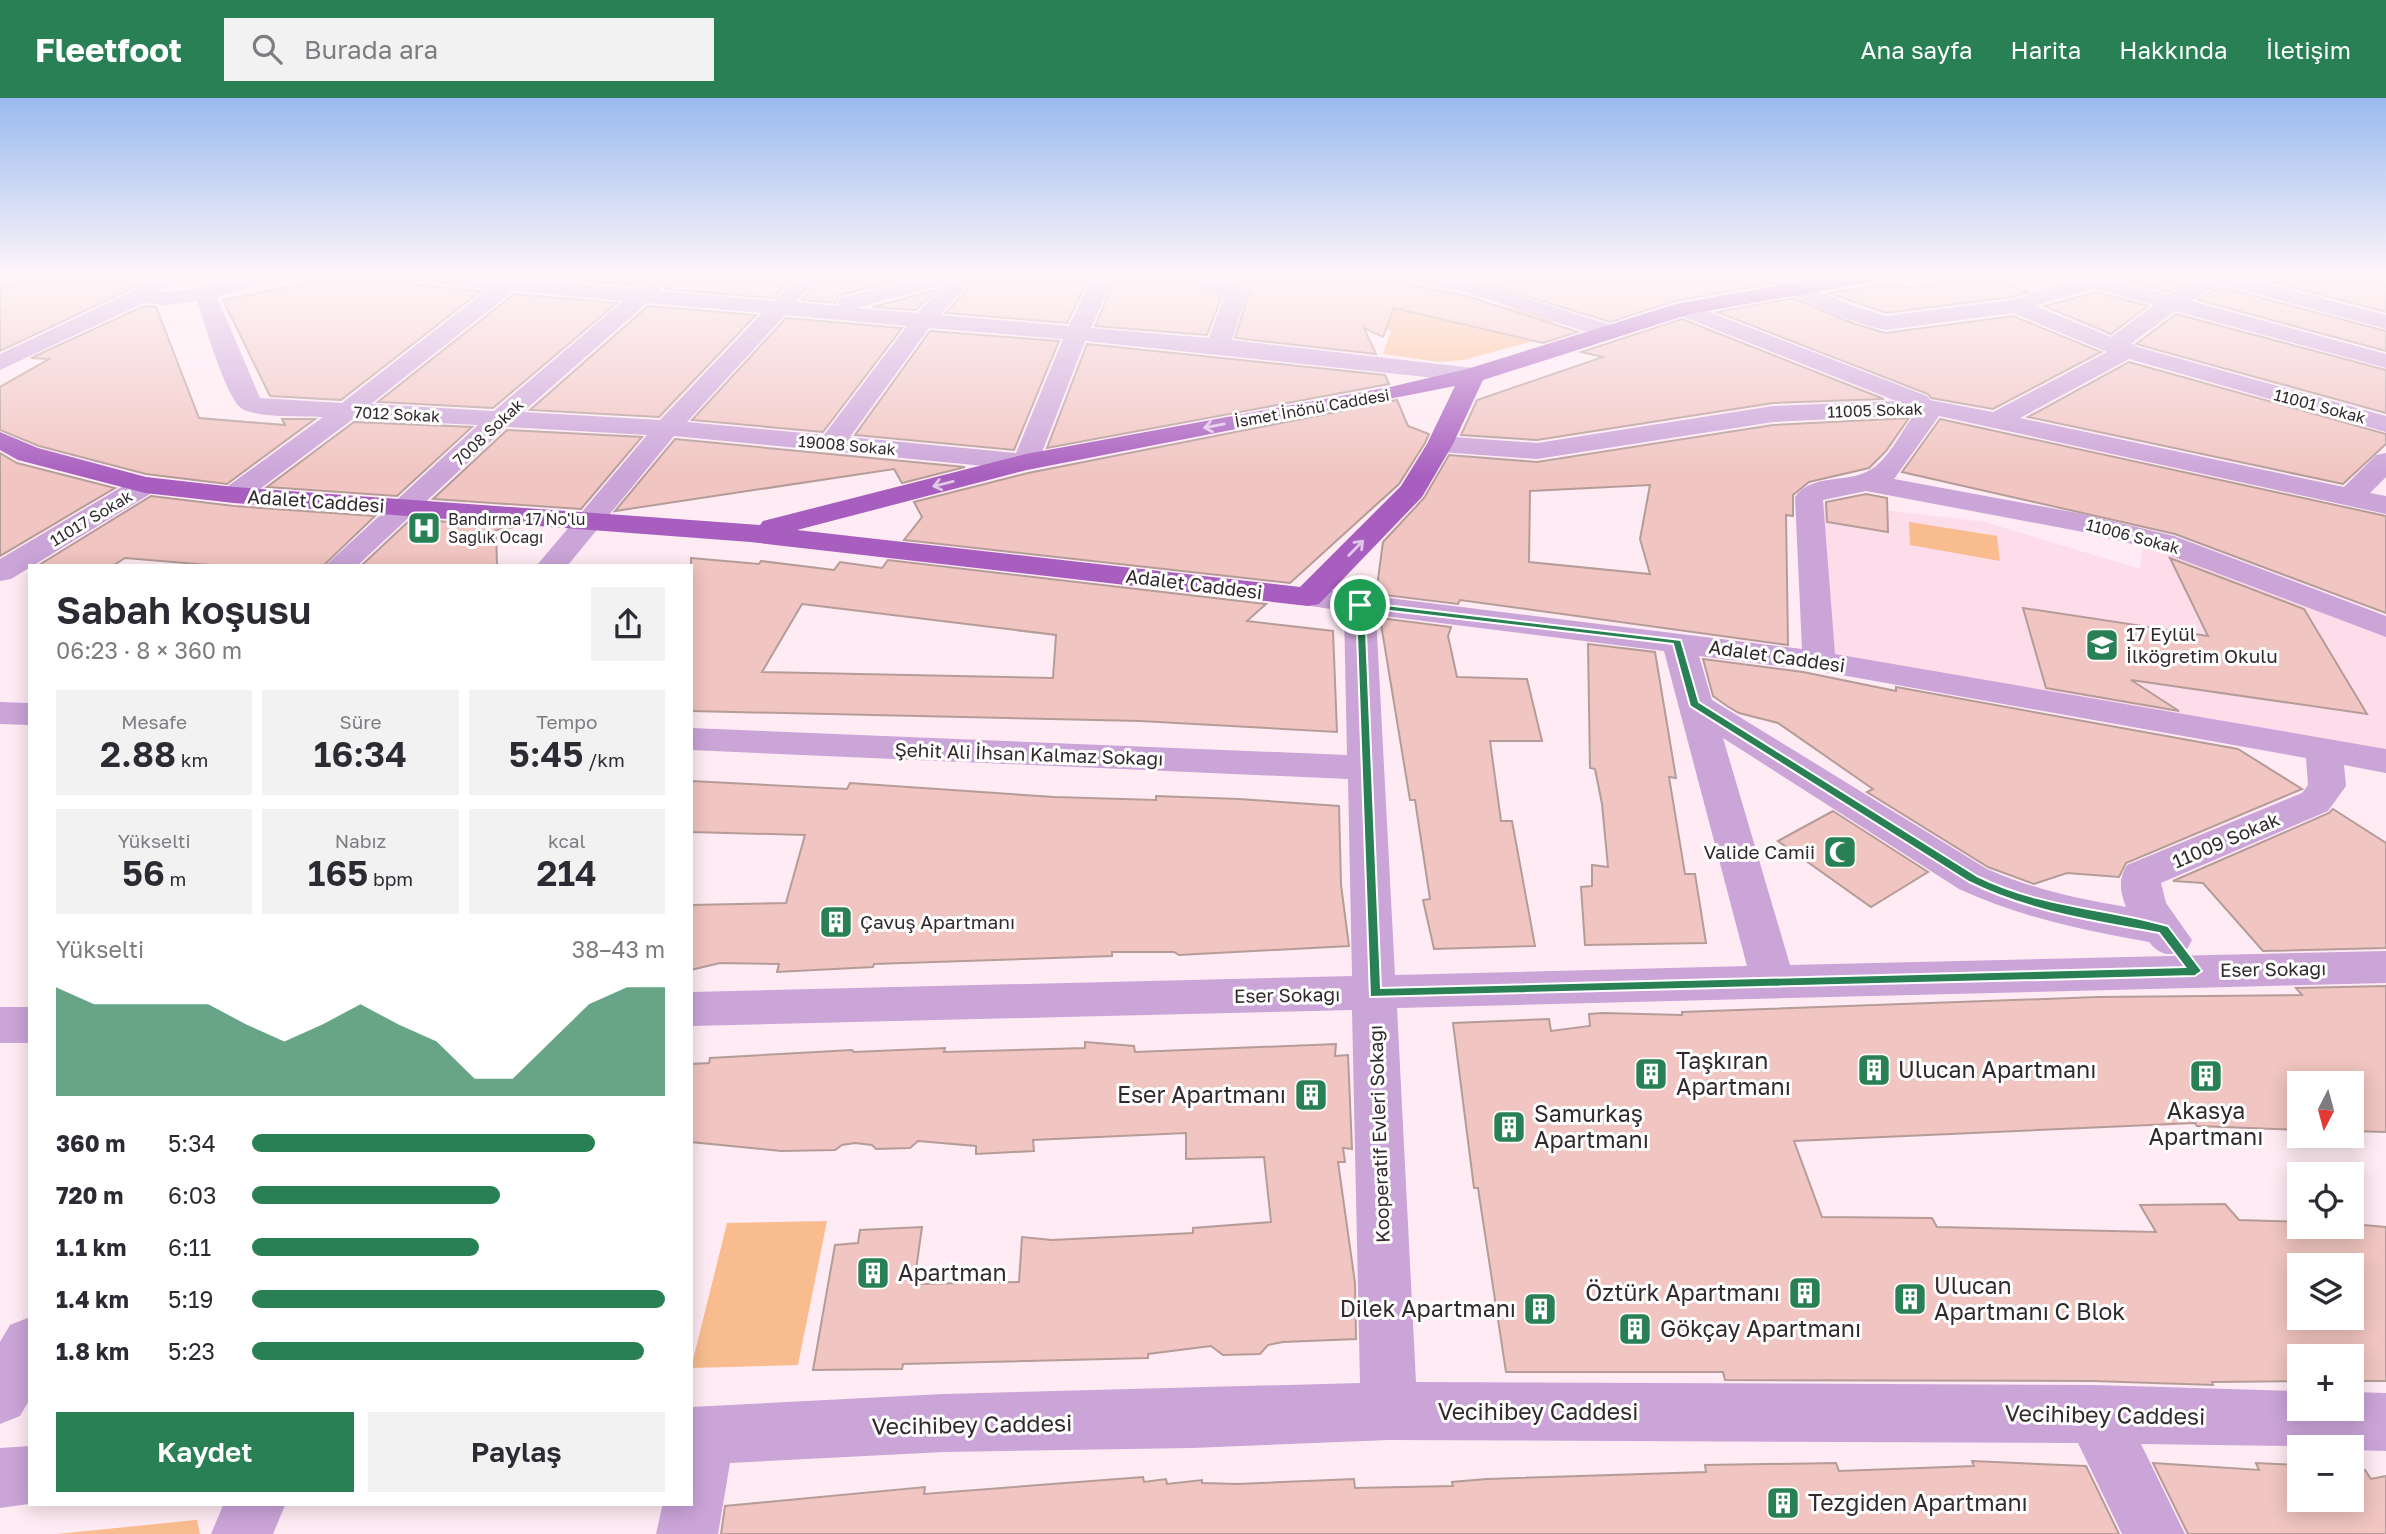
<!DOCTYPE html>
<html lang="tr">
<meta charset="utf-8">
<style>
body{margin:0;font-family:"Golos Text",sans-serif;background:#f2f2f3;color:#2b2b33;height:100vh;display:flex;flex-direction:column;font-size:26px;white-space:nowrap}
*{box-sizing:border-box;margin:0}
p{font-size:23px;color:#7c7c81}
.icon{flex:none;width:38px;height:38px;fill:none;stroke:currentColor;stroke-width:2;stroke-linecap:round;stroke-linejoin:round}
.map{position:relative;flex:1;overflow:hidden}
.panel{position:absolute;left:28px;top:466px;width:665px;height:942px;display:flex;flex-direction:column;background:#fff;border-radius:0px;box-shadow:0 4px 18px #0003}
.panel>*{flex:none}
.needle{width:46px;rotate:186deg}
.fabs{position:absolute;left:2287px;top:973px;display:grid;gap:14px}
.fabs a{display:grid;place-items:center;width:77px;height:77px;border-radius:0px;background:#fff;box-shadow:0 4px 18px #0003;font-size:35px}
.pin{position:absolute;display:grid;place-items:center;width:60px;height:60px;color:#fff;margin:-30px;border:4px solid #fff;border-radius:50%;box-shadow:0 2px 7px #0007}
.round{display:grid;place-items:center;flex:none;width:74px;height:74px;border-radius:0px;background:#f2f2f3}
.overview{display:flex;align-items:center;justify-content:space-between;height:119px;padding:0 28px}
h1{font-size:38px;font-weight:600;line-height:52px}
.figures{display:grid;grid-template-columns:repeat(3,1fr);gap:10px;height:119px;padding:7px 28px}
.figures div{display:grid;align-content:center;border-radius:0px;background:#f2f2f3;text-align:center}
.figures b{font-size:35px;font-weight:600}
.figures small{font-size:19px;font-weight:400}
.figures p{font-size:19px}
.chart{height:196px;padding:14px 28px}
.chart p{display:flex;justify-content:space-between}
.chart svg{width:100%;height:126px;margin-top:7px;fill:#298054;opacity:.7}
.button{display:flex;gap:14px;margin-top:auto;padding:14px 28px}
.button a{flex:1;height:80px;border-radius:0px;background:#298054;color:#fff;font-size:28px;font-weight:600;line-height:80px;text-align:center}
.button a+a{background:#f2f2f3;color:#2b2b33}
ul{padding:0 28px;list-style:none;font-size:23px}
li{display:grid;grid-template-columns:112px 84px 1fr;align-items:center;height:52px}
li i{height:18px;border-radius:9px;background:#298054}
header{display:flex;align-items:center;gap:42px;box-sizing:border-box;height:98px;padding:0 35px;background:#298054;color:#fff}
header strong{font-size:33px}
nav{display:flex;gap:38px;margin-inline-start:auto;font-size:24px}
.search{width:490px;height:63px;background:#f2f2f3;display:flex;align-items:center;gap:18px;box-sizing:border-box;padding:0 24px;border-radius:0px;color:#7c7c81;font-size:26px}
.map>svg:first-child{display:block}
.built{fill:#feddeb}
.green{fill:#f9bc8f}
.building{fill:#f1c5c1;stroke:#b59c99;stroke-width:2;fill-rule:evenodd}
.lines{fill:none;stroke-linecap:round;stroke-linejoin:round}
.minor{fill:#cba4d8;fill-rule:evenodd}
.major{fill:#a85ebf;fill-rule:evenodd}
.oneway{stroke:#e0c6e8}
.route{fill:#298054;stroke:#fff;stroke-width:2;fill-rule:evenodd}
.labels{text-anchor:middle;stroke-width:6;stroke-linejoin:round;paint-order:stroke}
.far-street-label{font-size:16px;fill:#32292d;stroke:#fefefe}
.far-poi-label{font-size:16px;fill:#32292d;stroke:#fefefe;text-anchor:start}
.street-label{font-size:19px;fill:#32292d;stroke:#fefefe}
.poi-label{font-size:19px;fill:#32292d;stroke:#fefefe;text-anchor:start}
.near-poi-label{font-size:23px;fill:#32292d;stroke:#fefefe;text-anchor:start}
.near-street-label{font-size:23px;fill:#32292d;stroke:#fefefe}
</style>
<header>
<strong>Fleetfoot</strong>
<div class="search"><svg class="icon" aria-label="search" viewBox="0 0 24 24"><circle cx="10" cy="10" r="6"/><path d="M15 15l6 6"/></svg>Burada ara</div>
<nav><a>Ana sayfa</a><a>Harita</a><a>Hakkında</a><a>İletişim</a></nav>
</header>
<div class="map">
<svg width="2386" height="1436" viewBox="0 0 2386 1436">
<rect width="100%" height="100%" fill="#ffebf3"/>
<polygon class="built" points="1808,403 1985,424 2140,471 2144,442 2386,532 2386,663 1819,563"/>
<g class="green">
<polygon points="1256,178 1484,231 1513,208 1562,221 1541,229 1560,236 1463,262 1439,264 1383,256 1391,232 1369,229 1260,185 1239,192 1229,187"/>
<polygon points="1909,424 1997,438 2000,463 1910,447"/>
<polygon points="827,1123 798,1267 691,1270 727,1125"/>
<polygon points="197,1422 200,1436 57,1436 196,1422"/>
</g>
<g class="building">
<polygon points="37,178 144,178 144,179 127,193 0,253 0,189 30,185"/>
<polygon points="344,178 404,178 417,187 481,193 341,302 270,298 223,202"/>
<polygon points="532,178 793,178 773,200 665,191 665,186 654,180 636,188"/>
<polygon points="823,178 918,178 839,197 835,205 802,202"/>
<polygon points="979,178 1090,178 1067,225 946,215"/>
<polygon points="1117,178 1185,178 1221,200 1207,237 1095,228"/>
<polygon points="1220,178 1398,178 1410,187 1467,198 1578,234 1543,245 1394,210 1383,239 1364,230 1376,256 1235,240 1249,195"/>
<polygon points="1461,178 1751,178 1764,187 1675,203 1610,224"/>
<polygon points="1989,178 2028,194 2011,199 1886,215 1829,195 1897,185 1905,190"/>
<polygon points="2108,178 2197,178 2169,194"/>
<polygon points="2249,178 2386,178 2386,214"/>
<polygon points="2220,189 2386,233 2386,253 2198,202"/>
<polygon points="936,192 916,212 872,209"/>
<polygon points="2097,194 2148,208 2111,236 2044,208"/>
<polygon points="514,196 617,205 493,310 378,304"/>
<polygon points="1794,200 1852,225 1885,235 2013,218 2101,254 1993,311 1931,300 1928,296 1717,214"/>
<polygon points="144,208 156,209 199,320 285,327 282,321 315,321 227,386 146,376 39,348 0,332 0,289 49,261 31,260"/>
<polygon points="648,208 756,217 659,319 530,312"/>
<polygon points="2176,216 2386,272 2386,315 2136,246"/>
<polygon points="786,220 902,230 823,334 692,322"/>
<polygon points="1682,221 1884,301 1773,305 1537,342 1461,337 1477,302 1603,259 1581,254"/>
<polygon points="930,233 1059,243 1014,352 855,337"/>
<polygon points="1087,246 1385,277 1389,286 1047,350"/>
<polygon points="2129,264 2386,336 2386,346 2343,386 2028,319"/>
<polygon points="1397,302 1408,328 1429,336 1425,345 1399,386 1290,485 904,442 922,419 914,404 1028,375"/>
<path d="M1909,320L1886,353L1869,370L1809,384L1793,397V418L1786,417L1788,547L1460,502L1458,506L1376,496L1383,444L1424,400L1449,357L1537,364L1773,327ZM1650,387L1640,441L1650,476L1529,464L1530,393Z"/>
<polygon points="1940,321 2386,418 2386,515 2175,436 1902,374"/>
<polygon points="354,324 472,329 397,398 267,389"/>
<polygon points="507,332 642,339 581,411 433,401"/>
<polygon points="675,341 965,369 902,385 894,371 615,413"/>
<polygon points="0,355 17,365 115,390 0,458"/>
<polygon points="1866,396 1887,400 1888,434 1827,424 1826,404"/>
<polygon points="151,398 234,408 375,418 324,467 209,467 125,460 114,467 39,467"/>
<polygon points="411,421 514,429 496,432 497,467 362,467"/>
<path d="M691,460L759,466L761,463L834,472L840,464L882,470L888,462L1266,506L1247,523L1333,533L1337,634L1140,623L691,613ZM802,506L1056,537L1053,580L762,574Z"/>
<polygon points="2170,460 2304,511 2367,616 2131,582 2179,613 2046,590 2023,510 2208,538"/>
<polygon points="1380,520 1451,529 1448,538 1457,579 1527,581 1542,643 1490,643 1501,723 1512,723 1535,848 1434,851 1423,802 1430,801 1415,702 1410,702"/>
<polygon points="1588,546 1655,554 1676,680 1669,679 1685,776 1695,776 1706,845 1585,847 1581,789 1592,788 1592,767 1608,769 1602,706 1595,671 1590,670"/>
<polygon points="1703,561 1803,574 1896,593 1896,589 2238,651 2302,691 2126,765 2119,779 2067,775 2034,786 1988,769 1867,694 1873,691 1778,625 1739,615 1727,608 1713,598"/>
<polygon points="691,683 847,691 850,685 1054,699 1156,702 1156,698 1239,701 1339,708 1341,787 1349,848 1179,857 1174,854 1112,854 1112,858 874,866 873,869 777,874 779,866 720,865 691,872 691,807 786,805 805,737 691,734"/>
<polygon points="2333,711 2386,745 2386,850 2263,853 2203,785 2173,783 2329,715"/>
<polygon points="1833,713 1928,774 1871,809 1778,743"/>
<path d="M2386,888V1034L2352,1033V985H2300V1032L2197,1028L2195,1025L1794,1043L1822,1119L1932,1120L1937,1129L2156,1134L2140,1107L2225,1106L2239,1122L2300,1124V1129H2352V1126L2386,1129V1283H2352V1258H2300V1283L2212,1284L2213,1287L2093,1283L1725,1282L1723,1274H1506L1478,1090H1474L1453,925L1549,921L1551,933L1590,928L1589,916L1603,915L1682,917V914L2098,899L2302,897L2296,890ZM2300,1167H2352V1220H2300Z"/>
<polygon points="1085,944 1134,948 1135,954 1336,946 1335,958 1348,957 1352,1051 1343,1050 1345,1064 1338,1064 1355,1185 1356,1241 1283,1244 1268,1247 1260,1256 1223,1257 1211,1248 1148,1256 1148,1260 903,1266 902,1271 813,1272 835,1147 858,1145 860,1132 922,1129 914,1186 1019,1184 1022,1139 1052,1142 1193,1135 1193,1130 1271,1124 1264,1059 1186,1061 1186,1035 1033,1042 1034,1053 976,1056 976,1048 918,1043 910,1050 876,1051 872,1047 855,1045 842,1047 835,1052 781,1053 691,1044 691,966 709,965 710,960 852,952 854,954 945,950 944,954 1085,950"/>
<polygon points="1972,1363 2086,1368 2119,1436 721,1436 725,1408 925,1389 924,1396 1143,1379 1144,1384 1166,1381 1167,1386 1202,1382 1202,1385 1238,1386 1354,1381 1355,1390 1453,1388 1452,1384 1487,1381 1706,1374 1705,1367 1836,1365 1839,1373 1974,1368"/>
<polygon points="2153,1365 2259,1372 2256,1365 2300,1367 2300,1402 2352,1402 2352,1371 2365,1372 2371,1381 2386,1378 2386,1436 2188,1436"/>
</g>
<g class="lines">
<g class="minor">
<polygon points="0,178 34,178 30,182 0,187"/>
<path d="M158,178H193L189,182L154,194L186,192L248,178H281L277,182L217,199L260,300L342,305L488,191L417,184L406,178H529L526,181L637,191L653,182L664,188L660,193L774,203L797,178H820L796,204L839,208L837,205L840,200L929,178H976L940,217L1069,228L1093,178H1115L1091,230L1209,240L1224,199L1187,178H1215L1247,196L1232,242L1473,270L1482,272L1485,277L1482,282L1473,284L1085,243L1036,370L1026,372L674,338L568,467H537L647,337L506,329L358,467H326L478,327L353,321L244,403L234,405L224,403L220,397L224,391L323,319C305,318 254,320 241,310C225,297 205,226 197,203L168,207L144,205L0,272V256L129,195L142,182ZM944,187L917,215L856,210ZM513,193L623,203L494,313L371,306ZM647,205L762,215L660,322L523,314ZM785,217L907,228L824,337L687,324ZM929,230L1063,241L1016,355L850,339Z"/>
<polygon points="1400,178 1447,178 1472,183 1618,229 1621,234 1618,239 1602,239 1468,195 1411,184"/>
<path d="M1754,178H1785L1851,207L1886,218L2012,202L2069,183L2062,178H2098L2169,197L2202,178H2238L2386,217V231L2220,186L2191,203L2386,256V270L2175,213L2132,245L2134,248L2386,318V334L2129,261L2020,320L2344,389L2376,357L2386,355V379L2370,395L2386,398V416L1939,318L1894,381L2083,416L2174,438L2386,518V539L2153,451L2083,434L1866,393L1823,402L1835,556L2386,651V675L2344,667L2346,688L2328,713L2161,785L2166,805L2192,842L2186,853C2170,858 2160,858 2149,844C2083,832 2019,819 1959,791L1723,640L1790,867L2386,853V885L1397,910L1416,1284L2094,1287L2300,1293V1311H2352V1294L2386,1295V1353L2352,1352V1349L2141,1346L2185,1436H2122L2078,1345L1389,1342L1192,1350L944,1354L730,1365L718,1436H656L663,1405H691V1309L944,1296L1360,1285L1352,912L691,928V894L1352,878L1348,681L691,652V630L1347,657L1344,513L1297,506L1292,499L1297,492L1308,490L1802,551L1795,399C1811,375 1847,386 1870,372C1888,362 1901,334 1914,317L1773,324L1537,361L1440,354L1431,352L1427,346L1431,340L1440,338L1537,345L1773,308L1896,303L1676,216L1673,211L1684,204L1927,298L1930,302L1993,314L2107,254L2013,215L1886,232C1840,223 1801,199 1758,182ZM2092,190L2154,207L2111,239L2036,208ZM1376,517L1664,553L1747,868L1395,877ZM1699,558L1819,573L2306,660L2308,687L2302,695L2127,767C2118,781 2120,794 2126,809C2078,801 2032,791 1987,771L1712,602Z"/>
<polygon points="145,379 155,381 159,387 155,393 11,481 0,483 0,461 135,381"/>
<polygon points="0,604 30,605 30,627 0,626"/>
<rect x="0" y="909" width="30" height="36"/>
<polygon points="30,1219 30,1301 20,1318 0,1326 0,1244 10,1227"/>
<polygon points="30,1348 30,1405 36,1405 0,1410 0,1350"/>
<polygon points="224,1405 286,1405 273,1436 211,1436"/>
</g>
<path class="major" d="M1831,178H1883L1872,184L1690,216L1483,282L1453,346L1422,399L1319,506L1308,508L750,444L234,405L145,395L18,362L0,352V334L38,350L146,379L234,389L760,427L763,423L1026,356L1390,289L1467,271L1676,206ZM1455,288L1427,346L1401,388L1300,489L797,432L1027,372Z"/>
</g>
<defs><path id="oneway-shaft" d="M-6 0H5M1.5-3L5.5 0L1.5 3" fill="none" stroke-width="1.6" stroke-linecap="round" stroke-linejoin="round" transform="scale(1.75)"/></defs>
<g class="oneway">
<use href="#oneway-shaft" transform="translate(1214 328) rotate(169)"/>
<use href="#oneway-shaft" transform="translate(943 386) rotate(166)"/>
<use href="#oneway-shaft" transform="translate(1356 450) rotate(-46)"/>
</g>
<linearGradient id="sky" x2="0" y2="1"><stop stop-color="#99baef"/><stop offset="0.47" stop-color="#fff6fa"/><stop offset="1" stop-color="#fff6fa" stop-opacity="0"/></linearGradient>
<rect width="2386" height="379" fill="url(#sky)"/>
<path class="route" d="M1360,504L1681,542L1699,604L1977,778C2042,810 2101,809 2168,828L2202,873L2195,878L1370,899L1356,507ZM1365,510L1673,546L1690,608L1969,784C2029,814 2094,823 2159,835L2185,869L1381,890Z"/>
<defs>
<symbol id="hospital-square" viewBox="-11 -11 22 22"><rect x="-9" y="-9" width="18" height="18" rx="4" fill="#298054" stroke="#fefefe"/><path d="M-5-5h3v3.5h4V-5h3V5h-3V1.5h-4V5h-3Z" fill="#fff"/></symbol>
<symbol id="school-square" viewBox="-11 -11 22 22"><rect x="-9" y="-9" width="18" height="18" rx="4" fill="#298054" stroke="#fefefe"/><path d="M0-5L7-2L0 1L-7-2ZM-4 1L0 2.5L4 1V4Q0 6-4 4Z" fill="#fff"/></symbol>
<symbol id="mosque-square" viewBox="-11 -11 22 22"><rect x="-9" y="-9" width="18" height="18" rx="4" fill="#298054" stroke="#fefefe"/><path d="M3.5-4.9A6 6 0 1 0 3.5 4.9A5 5 0 1 1 3.5-4.9Z" fill="#fff"/></symbol>
<symbol id="building-square" viewBox="-11 -11 22 22"><rect x="-9" y="-9" width="18" height="18" rx="4" fill="#298054" stroke="#fefefe"/><path d="M-4-6H4V6H1V3H-1V6H-4ZM-2.5-4.3h1.7v1.8h-1.7ZM.8-4.3h1.7v1.8H.8ZM-2.5-1h1.7V.8h-1.7ZM.8-1h1.7V.8H.8Z" fill="#fff"/></symbol>
</defs>
<g fill-rule="evenodd">
<use href="#hospital-square" x="405" y="411" width="38" height="38"/>
<use href="#school-square" x="2083" y="528" width="38" height="38"/>
<use href="#mosque-square" x="1821" y="735" width="38" height="38"/>
<use href="#building-square" x="817" y="805" width="38" height="38"/>
<use href="#building-square" x="1855" y="953" width="38" height="38"/>
<use href="#building-square" x="1632" y="957" width="38" height="38"/>
<use href="#building-square" x="2187" y="959" width="38" height="38"/>
<use href="#building-square" x="1292" y="978" width="38" height="38"/>
<use href="#building-square" x="1490" y="1010" width="38" height="38"/>
<use href="#building-square" x="854" y="1156" width="38" height="38"/>
<use href="#building-square" x="1786" y="1176" width="38" height="38"/>
<use href="#building-square" x="1891" y="1182" width="38" height="38"/>
<use href="#building-square" x="1521" y="1192" width="38" height="38"/>
<use href="#building-square" x="1616" y="1212" width="38" height="38"/>
<use href="#building-square" x="1764" y="1386" width="38" height="38"/>
</g>
<g class="labels">
<g class="far-street-label">
<text transform="translate(2320 308) rotate(15)" y="6">11001 Sokak</text>
<text transform="translate(1312 310) rotate(-10)" y="6">İsmet İnönü Caddesi</text>
<text transform="translate(1875 312) rotate(-2)" y="6">11005 Sokak</text>
<text transform="translate(397 316) rotate(3)" y="6">7012 Sokak</text>
<text transform="translate(488 334) rotate(-43)" y="6">7008 Sokak</text>
<text transform="translate(847 347) rotate(5)" y="6">19008 Sokak</text>
<text transform="translate(91 420) rotate(-31)" y="6">11017 Sokak</text>
<text transform="translate(2133 438) rotate(15)" y="6">11006 Sokak</text>
</g>
<g class="far-poi-label">
<text x="448" y="427">Bandırma 17 No'lu<tspan x="448" dy="18">Sağlık Ocağı</tspan></text>
</g>
<g class="street-label">
<text transform="translate(316 403) rotate(4)" y="7">Adalet Caddesi</text>
<text transform="translate(1194 486) rotate(7)" y="7">Adalet Caddesi</text>
<text transform="translate(1777 558) rotate(8)" y="7">Adalet Caddesi</text>
<text transform="translate(1029 656) rotate(2)" y="7">Şehit Ali İhsan Kalmaz Sokağı</text>
<text transform="translate(2226 742) rotate(-23)" y="7">11009 Sokak</text>
<text transform="translate(2273 871) rotate(-1)" y="7">Eser Sokağı</text>
<text transform="translate(1287 897) rotate(-1)" y="7">Eser Sokağı</text>
<text transform="translate(1379 1036) rotate(-92)" y="7">Kooperatif Evleri Sokağı</text>
</g>
<g class="poi-label">
<text x="2126" y="543">17 Eylül<tspan x="2126" dy="22">İlköğretim Okulu</tspan></text>
<text x="1815" y="761" text-anchor="end">Valide Camii</text>
<text x="860" y="831">Çavuş Apartmanı</text>
</g>
<g class="near-poi-label">
<text x="1676" y="971">Taşkıran<tspan x="1676" dy="26">Apartmanı</tspan></text>
<text x="1898" y="980">Ulucan Apartmanı</text>
<text x="1286" y="1005" text-anchor="end">Eser Apartmanı</text>
<text x="2206" y="1021" text-anchor="middle">Akasya<tspan x="2206" dy="26">Apartmanı</tspan></text>
<text x="1534" y="1024">Samurkaş<tspan x="1534" dy="26">Apartmanı</tspan></text>
<text x="898" y="1183">Apartman</text>
<text x="1934" y="1196">Ulucan<tspan x="1934" dy="26">Apartmanı C Blok</tspan></text>
<text x="1780" y="1203" text-anchor="end">Öztürk Apartmanı</text>
<text x="1516" y="1219" text-anchor="end">Dilek Apartmanı</text>
<text x="1660" y="1239">Gökçay Apartmanı</text>
<text x="1808" y="1413">Tezgiden Apartmanı</text>
</g>
<g class="near-street-label">
<text x="1538" y="1322">Vecihibey Caddesi</text>
<text transform="translate(2105 1317) rotate(1)" y="8">Vecihibey Caddesi</text>
<text transform="translate(972 1327) rotate(-1)" y="8">Vecihibey Caddesi</text>
</g>
</g>
</svg>
<div class="fabs">
<a><svg class="needle" viewBox="-14 -14 28 28"><path d="M0-13l5 13h-10z" fill="#e53935"/><path d="M0 13l5-13h-10z" fill="#7c7c81"/></svg></a>
<a><svg class="icon" aria-label="locate" viewBox="0 0 24 24"><circle cx="12" cy="12" r="6"/><path d="M12 2v4M12 18v4M2 12h4M18 12h4"/></svg></a>
<a><svg class="icon" aria-label="layers" viewBox="0 0 24 24"><path d="M12 4l9 5-9 5-9-5zM3 14l9 5 9-5"/></svg></a>
<a>+</a>
<a>−</a>
</div>
<div class="pin" style="left:1360px;top:507px;background:#1e9e55"><svg class="icon" aria-label="arrive" viewBox="0 0 24 24"><path d="M6 21V4h12l-3 4 3 4H6"/></svg></div>
<section class="panel">
<div class="overview"><div><h1>Sabah koşusu</h1><p>06:23 · 8 × 360 m</p></div><a class="round"><svg class="icon" aria-label="share" viewBox="0 0 24 24"><path d="M12 15V3M7 8l5-5 5 5M5 13v7h14v-7"/></svg></a></div>
<div class="figures">
<div><p>Mesafe</p><b>2.88<small> km</small></b></div>
<div><p>Süre</p><b>16:34</b></div>
<div><p>Tempo</p><b>5:45<small> /km</small></b></div>
</div>
<div class="figures">
<div><p>Yükselti</p><b>56<small> m</small></b></div>
<div><p>Nabız</p><b>165<small> bpm</small></b></div>
<div><p>kcal</p><b>214</b></div>
</div>
<div class="chart"><p><span>Yükselti</span>38–43 m</p>
<svg viewBox="0 0 160 44" preserveAspectRatio="none"><path d="M0 44V6L10 12L20 12L30 12L40 12L50 19L60 25L70 19L80 12L90 19L100 25L110 38L120 38L130 25L140 12L150 6L160 6V44z"/></svg>
</div>
<ul>
<li><b>360 m</b>5:34<i style="width:83%"></i></li>
<li><b>720 m</b>6:03<i style="width:60%"></i></li>
<li><b>1.1 km</b>6:11<i style="width:55%"></i></li>
<li><b>1.4 km</b>5:19<i style="width:100%"></i></li>
<li><b>1.8 km</b>5:23<i style="width:95%"></i></li>
</ul>
<div class="button"><a>Kaydet</a><a>Paylaş</a></div>
</section>
</div>
